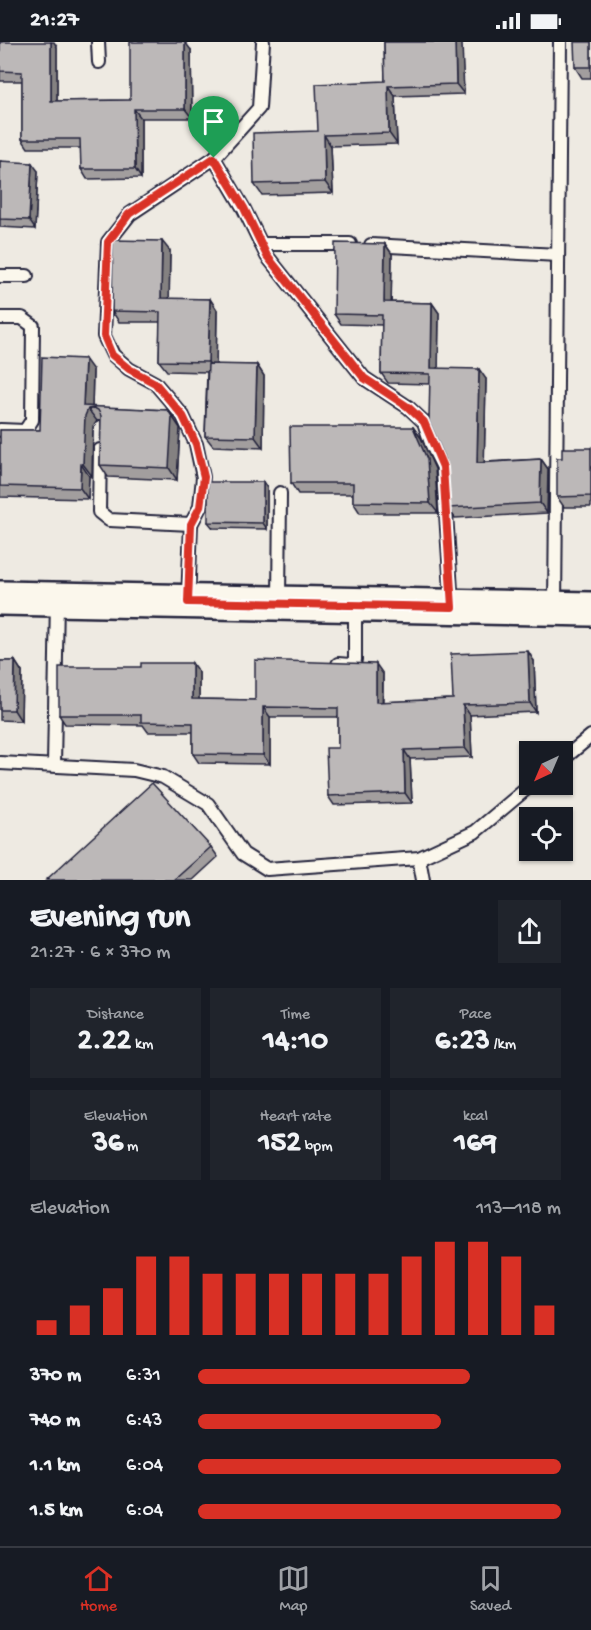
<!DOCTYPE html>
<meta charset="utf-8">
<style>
body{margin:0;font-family:"Gochi Hand",sans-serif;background:#20242c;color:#f1f3f6;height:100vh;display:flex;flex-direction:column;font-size:22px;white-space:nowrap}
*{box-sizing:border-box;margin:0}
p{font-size:20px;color:#9ea1a6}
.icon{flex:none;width:33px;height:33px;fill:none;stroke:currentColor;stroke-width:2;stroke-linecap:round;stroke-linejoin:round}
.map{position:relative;height:838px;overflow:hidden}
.side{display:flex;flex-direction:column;background:#171b24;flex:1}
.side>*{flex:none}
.needle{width:39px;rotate:224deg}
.buttons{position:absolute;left:519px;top:699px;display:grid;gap:12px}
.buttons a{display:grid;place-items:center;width:54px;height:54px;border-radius:0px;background:#171b24;box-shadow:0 2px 4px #0004;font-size:30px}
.pin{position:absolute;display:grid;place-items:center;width:51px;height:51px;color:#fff;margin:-62px -26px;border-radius:50% 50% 50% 0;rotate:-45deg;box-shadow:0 0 6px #0007}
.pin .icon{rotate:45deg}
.round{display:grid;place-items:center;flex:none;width:63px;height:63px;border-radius:0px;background:#20242c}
.overview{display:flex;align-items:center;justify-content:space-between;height:102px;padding:0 30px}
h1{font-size:33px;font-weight:700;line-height:45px}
.stats{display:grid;grid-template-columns:repeat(3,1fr);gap:9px;height:102px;padding:6px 30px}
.stats div{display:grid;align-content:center;border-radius:0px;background:#20242c;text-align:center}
.stats b{font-size:30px;font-weight:700}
.stats small{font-size:16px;font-weight:400}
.stats p{font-size:16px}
.chart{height:168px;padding:12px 30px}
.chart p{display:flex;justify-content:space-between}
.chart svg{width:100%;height:108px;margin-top:6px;stroke:#d93025;stroke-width:6}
ul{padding:0 30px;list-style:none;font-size:20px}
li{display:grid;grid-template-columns:96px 72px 1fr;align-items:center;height:45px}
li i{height:15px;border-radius:8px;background:#d93025}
.status{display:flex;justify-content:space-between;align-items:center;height:42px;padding:0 30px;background:#171b24;direction:ltr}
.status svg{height:16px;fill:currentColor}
.dock{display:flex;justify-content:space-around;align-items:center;height:84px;border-top:2px solid #363941;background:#171b24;font-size:16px;color:#9ea1a6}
.dock a{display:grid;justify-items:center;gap:3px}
.dock .selected{color:#d93025}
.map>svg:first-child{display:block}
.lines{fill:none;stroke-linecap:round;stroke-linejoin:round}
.service-casing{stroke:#22223b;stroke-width:16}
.secondary-casing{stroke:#22223b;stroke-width:38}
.service{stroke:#fbf7ec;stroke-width:12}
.secondary{stroke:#fbf7ec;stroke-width:33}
.wall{fill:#a29e9e;stroke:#22223b;stroke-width:1.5}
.shaded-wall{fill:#848181;stroke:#22223b;stroke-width:1.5}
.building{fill:#bcb8b8;stroke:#22223b;stroke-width:1.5}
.route-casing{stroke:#fff;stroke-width:12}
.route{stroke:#d93025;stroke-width:8}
</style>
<div class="status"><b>21:27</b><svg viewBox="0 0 49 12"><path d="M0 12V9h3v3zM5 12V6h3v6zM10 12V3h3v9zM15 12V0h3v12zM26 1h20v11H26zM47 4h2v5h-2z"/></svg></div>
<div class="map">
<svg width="591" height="838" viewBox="0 0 591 838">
<rect width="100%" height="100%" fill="#eeeae2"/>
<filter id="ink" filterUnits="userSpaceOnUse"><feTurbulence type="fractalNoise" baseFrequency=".0167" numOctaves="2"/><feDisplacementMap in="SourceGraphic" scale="12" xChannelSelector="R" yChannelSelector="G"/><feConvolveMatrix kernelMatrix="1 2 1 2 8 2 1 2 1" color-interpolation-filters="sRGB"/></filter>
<g filter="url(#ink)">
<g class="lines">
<defs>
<g id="service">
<polyline points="98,0 99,20"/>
<polyline points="214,116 244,167 267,214 364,336 408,365 424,380 432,404 443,425 452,564"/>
<polyline points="261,202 350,202"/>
<polyline points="371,203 558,213"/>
<polyline points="0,234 27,234"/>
<polyline points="0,276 22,276 33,284 32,378 25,389 0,388"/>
<polyline points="100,408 99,470 109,478 191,482"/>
<polyline points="188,560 191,482 200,465 203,435 196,402 183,374 155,341 129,327 113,313 104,294 108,200 130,172 214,116 259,66 263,0"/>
<polyline points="279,560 280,451"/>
<polyline points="555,566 560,0"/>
<polyline points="338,622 350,623 355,618 355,564"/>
<polyline points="562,718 591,694"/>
<polyline points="0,721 134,728 163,735 208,762 243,812 267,827 419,816 475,790 532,742"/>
<polyline points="54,723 57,558"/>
<polyline points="419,816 423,838"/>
</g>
<polyline id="secondary" points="0,556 591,567"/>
</defs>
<use href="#service" class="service-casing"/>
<use href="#secondary" class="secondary-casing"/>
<use href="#service" class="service"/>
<use href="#secondary" class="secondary"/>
</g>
<g class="wall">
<polygon points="0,0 57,5 57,59 130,58 191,8 192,76 141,76 141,136 87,137 81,127 81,106 28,106 22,97 22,39 0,39"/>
<polygon points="384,0 461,0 464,52 395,54 397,102 331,104 333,151 262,153 254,142 318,89 385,39"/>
<polygon points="591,0 591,36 582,36 575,25"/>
<polygon points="0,119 38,129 35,187 0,185"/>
<polygon points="385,202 392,212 391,260 432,261 439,271 438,326 486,337 484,420 541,417 548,427 547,471 455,476 448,466 444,414 430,342 388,341 381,331 382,283 341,282 334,272"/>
<polygon points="170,209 169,257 210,257 217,268 216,323 257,323 264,334 263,406 213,404 205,394 207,330 167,329 159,319 160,280 119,280 112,269"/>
<polygon points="93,328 92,365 168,368 180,386 177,438 108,435 100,423 101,378 97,379 93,385 92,434 89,434 88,457 0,455 0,388 40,388"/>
<polygon points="413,385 421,396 435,427 438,471 360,471 353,460 353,452 298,452 291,441"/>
<polygon points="591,406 591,465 564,465 557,455"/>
<polygon points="263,440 267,446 267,487 213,486 208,480"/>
<polygon points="0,619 15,619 22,630 21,679 0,678"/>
<polygon points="534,619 536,670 470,673 472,715 410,717 412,761 334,763 328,754 338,706 338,675 270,675 270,722 199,721 193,712 193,690 148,690 143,683 65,682 59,673 199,631 199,657 255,658 383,632 383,660 453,657"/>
<polygon points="211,805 218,815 193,838 46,838"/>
</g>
<g class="shaded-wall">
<polygon points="51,0 54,0 57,5 57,68 51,59"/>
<polygon points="185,0 191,8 192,76 185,67"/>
<polygon points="455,0 461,0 462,1 464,52 456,42"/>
<polygon points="388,44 395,54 397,102 389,91"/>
<polygon points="134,67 141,76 141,136 135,127"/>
<polygon points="324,93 331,104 333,151 325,140"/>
<polygon points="32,121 38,129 35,187 29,178"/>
<polygon points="162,199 170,209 169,267 161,256"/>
<polygon points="385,202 392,212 391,270 384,260"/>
<polygon points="210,257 217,268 216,330 208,320"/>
<polygon points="432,261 439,271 438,336 431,326"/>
<polygon points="85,317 93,328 92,367 88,367 97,379 93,385 92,434 83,422 83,364"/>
<polygon points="257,323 264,334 263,406 255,395"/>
<polygon points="479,327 486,337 484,431 477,421"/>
<polygon points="168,368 180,386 177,438 169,426"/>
<polygon points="413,385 421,396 435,427 438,471 430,461"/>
<polygon points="541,417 548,427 547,471 540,461"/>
<polygon points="81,422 89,434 88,457 80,446"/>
<polygon points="263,440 267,446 267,487 263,481"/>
<polygon points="528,609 534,619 536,670 530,661"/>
<polygon points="15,619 22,630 21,679 14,668"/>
<polygon points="192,621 199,631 199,667 192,657"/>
<polygon points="376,622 383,632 382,670 376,660"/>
<polygon points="463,663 470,673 472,715 465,706"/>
<polygon points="263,665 270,675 270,722 263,713"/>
<polygon points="404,708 410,717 412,761 405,751"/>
</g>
<g class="building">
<polygon points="0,0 51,0 51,59 130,58 130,0 185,0 185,67 134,67 135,127 81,127 80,97 22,97 22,30 0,29"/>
<polygon points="384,0 455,0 456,42 388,44 389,91 324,93 325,140 254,142 253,91 318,89 316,42 385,39"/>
<polygon points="574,0 591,0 591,25 575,25"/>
<polygon points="0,119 32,121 29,178 0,177"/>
<polygon points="113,198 162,199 161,256 210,257 208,320 159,319 160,270 112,269"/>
<polygon points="335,201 385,202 384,260 432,261 431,326 479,327 477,421 541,417 540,461 448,466 444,414 429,379 430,332 381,331 382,273 334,272"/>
<polygon points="42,315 85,317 83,364 168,368 172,375 169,426 100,423 101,374 98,368 94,366 88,367 85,374 83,422 81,422 80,446 0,444 0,388 40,388"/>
<polygon points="208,322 257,323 255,395 205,394"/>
<polygon points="290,385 413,385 427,417 430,461 353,460 353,441 291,441"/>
<polygon points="562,406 591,406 591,454 557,455 557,416 562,416"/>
<polygon points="208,440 263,440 263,481 208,480"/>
<polygon points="528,609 530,661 463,663 465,706 404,708 405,751 328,754 326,706 338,706 338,666 263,665 263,713 193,712 193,681 141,680 141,673 59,673 59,625 141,625 141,621 192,621 192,657 255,658 255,618 376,622 376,660 453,657 451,612"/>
<polygon points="0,619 15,619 14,668 0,668"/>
<polygon points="152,741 211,805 174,838 46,838"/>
</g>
</g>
<g class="lines" filter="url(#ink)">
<defs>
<polygon id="route" points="214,116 244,166 267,214 364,336 408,365 424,380 443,425 452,565 188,560 191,482 200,465 204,435 196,402 183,374 155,341 129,327 112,313 104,294 108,200 129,172"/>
</defs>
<use href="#route" class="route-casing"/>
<use href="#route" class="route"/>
</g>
</svg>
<div class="buttons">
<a><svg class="needle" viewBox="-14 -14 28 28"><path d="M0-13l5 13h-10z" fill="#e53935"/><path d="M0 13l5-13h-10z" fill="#9ea1a6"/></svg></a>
<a><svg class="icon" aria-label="locate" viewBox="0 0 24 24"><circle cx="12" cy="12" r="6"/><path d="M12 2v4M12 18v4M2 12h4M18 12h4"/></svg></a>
</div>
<div class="pin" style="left:214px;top:116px;background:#1e9e55"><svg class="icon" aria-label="arrive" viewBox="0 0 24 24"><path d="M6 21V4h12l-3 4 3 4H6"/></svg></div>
</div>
<section class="side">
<div class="overview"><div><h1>Evening run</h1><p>21:27 · 6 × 370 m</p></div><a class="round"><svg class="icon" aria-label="share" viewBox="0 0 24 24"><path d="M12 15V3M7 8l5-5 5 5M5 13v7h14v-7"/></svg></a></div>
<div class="stats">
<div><p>Distance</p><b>2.22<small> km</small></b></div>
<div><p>Time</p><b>14:10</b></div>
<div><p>Pace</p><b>6:23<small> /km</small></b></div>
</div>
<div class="stats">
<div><p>Elevation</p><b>36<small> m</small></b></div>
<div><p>Heart rate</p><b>152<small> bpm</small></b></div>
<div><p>kcal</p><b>169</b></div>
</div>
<div class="chart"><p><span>Elevation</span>113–118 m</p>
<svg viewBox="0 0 160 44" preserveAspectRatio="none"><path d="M5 44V38M15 44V32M25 44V25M35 44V12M45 44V12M55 44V19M65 44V19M75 44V19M85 44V19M95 44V19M105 44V19M115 44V12M125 44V6M135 44V6M145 44V12M155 44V32"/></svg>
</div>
<ul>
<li><b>370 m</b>6:31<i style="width:75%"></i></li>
<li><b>740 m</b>6:43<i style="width:67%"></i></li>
<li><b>1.1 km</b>6:04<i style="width:100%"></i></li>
<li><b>1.5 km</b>6:04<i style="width:100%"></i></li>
</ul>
</section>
<nav class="dock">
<a class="selected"><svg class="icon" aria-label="home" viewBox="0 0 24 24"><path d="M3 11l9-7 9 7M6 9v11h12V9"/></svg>Home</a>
<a><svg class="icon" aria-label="map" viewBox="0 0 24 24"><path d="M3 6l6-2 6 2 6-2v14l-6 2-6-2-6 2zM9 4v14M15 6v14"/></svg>Map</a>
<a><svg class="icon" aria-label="saved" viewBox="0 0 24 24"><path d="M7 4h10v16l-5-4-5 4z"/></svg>Saved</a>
</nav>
